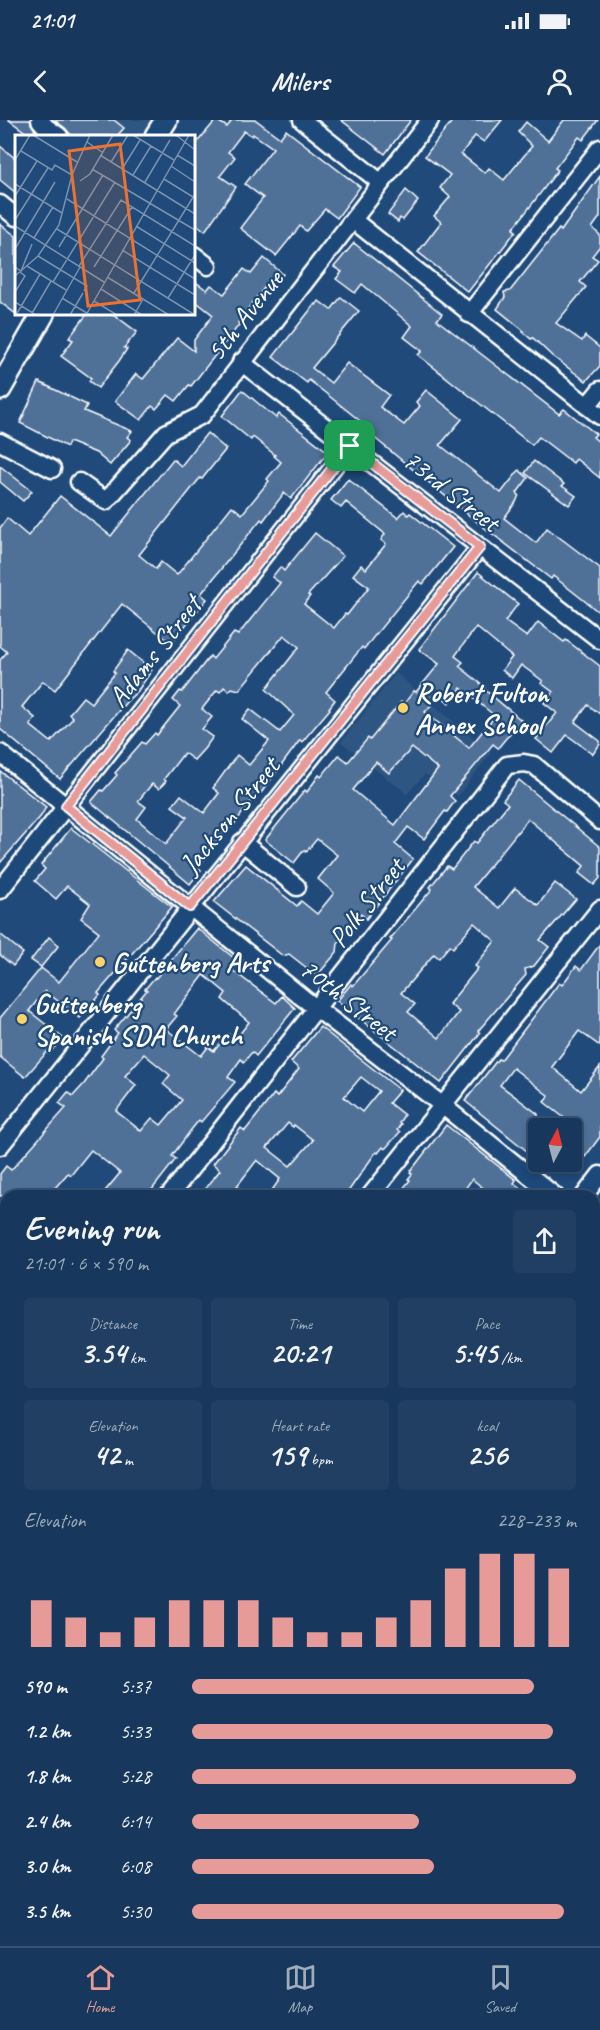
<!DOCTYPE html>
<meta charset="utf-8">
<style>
body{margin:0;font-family:Caveat,sans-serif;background:#203f62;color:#f1f3f6;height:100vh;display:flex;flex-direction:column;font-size:22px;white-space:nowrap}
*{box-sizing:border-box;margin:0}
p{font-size:20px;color:#9eacbb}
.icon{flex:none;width:33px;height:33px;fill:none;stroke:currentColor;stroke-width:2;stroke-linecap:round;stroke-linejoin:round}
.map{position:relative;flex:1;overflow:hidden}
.panel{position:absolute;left:0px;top:1070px;width:600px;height:758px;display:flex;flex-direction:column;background:#17385c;border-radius:18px 18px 0 0;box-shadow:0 3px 9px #0003,0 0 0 2px #365272}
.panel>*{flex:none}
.needle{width:39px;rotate:7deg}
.controls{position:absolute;left:528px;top:998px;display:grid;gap:12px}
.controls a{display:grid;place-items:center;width:54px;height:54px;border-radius:6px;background:#17385c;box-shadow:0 3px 9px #0003,0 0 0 2px #365272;font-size:30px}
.pin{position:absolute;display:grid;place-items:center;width:51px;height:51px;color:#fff;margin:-26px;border-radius:12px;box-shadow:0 3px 9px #0006}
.round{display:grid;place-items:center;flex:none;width:63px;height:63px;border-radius:6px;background:#203f62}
.overview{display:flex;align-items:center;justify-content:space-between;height:102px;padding:0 24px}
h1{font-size:33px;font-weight:600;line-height:45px}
.metrics{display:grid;grid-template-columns:repeat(3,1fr);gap:9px;height:102px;padding:6px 24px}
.metrics div{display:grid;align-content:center;border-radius:6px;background:#203f62;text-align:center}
.metrics b{font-size:30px;font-weight:600}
.metrics small{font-size:16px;font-weight:400}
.metrics p{font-size:16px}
.chart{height:168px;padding:12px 24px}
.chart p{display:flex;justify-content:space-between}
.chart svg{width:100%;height:108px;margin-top:6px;stroke:#e69b98;stroke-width:6}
ul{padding:0 24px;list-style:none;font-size:20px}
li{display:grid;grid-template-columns:96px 72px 1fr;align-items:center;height:45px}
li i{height:15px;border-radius:8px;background:#e69b98}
.status{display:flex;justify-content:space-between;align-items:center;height:42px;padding:0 30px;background:#17385c;direction:ltr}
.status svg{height:16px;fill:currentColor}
header{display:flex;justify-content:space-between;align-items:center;height:78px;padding:0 24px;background:#17385c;font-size:27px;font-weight:600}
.menu{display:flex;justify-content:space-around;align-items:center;height:84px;border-top:2px solid #365272;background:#17385c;font-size:16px;color:#9eacbb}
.menu a{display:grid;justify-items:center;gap:3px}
.menu .on{color:#e69b98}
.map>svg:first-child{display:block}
.built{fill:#2e5683}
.building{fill:#507197;stroke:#fff;stroke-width:1.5;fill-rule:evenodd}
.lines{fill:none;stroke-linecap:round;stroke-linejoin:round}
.minor-casing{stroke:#fff;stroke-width:21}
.major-casing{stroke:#fff;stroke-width:26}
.minor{stroke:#1f4a7a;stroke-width:16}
.major{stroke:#1f4a7a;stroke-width:21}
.route-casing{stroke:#fff;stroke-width:12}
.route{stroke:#e69b98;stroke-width:8}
.poi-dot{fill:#ffd166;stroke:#1f4a7a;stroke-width:2}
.labels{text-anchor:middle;stroke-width:4.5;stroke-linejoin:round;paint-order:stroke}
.street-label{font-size:28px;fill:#fff;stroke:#1f4a7a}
.poi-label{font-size:28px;font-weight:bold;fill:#fff;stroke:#1f4a7a;text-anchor:start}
.inset-road{fill:none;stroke:#7992af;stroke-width:1.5}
.view{fill:#eb7230;fill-opacity:0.15;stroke:#eb7230;stroke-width:3}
.inset-edge{fill:none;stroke:#fff;stroke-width:3}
</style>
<div class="status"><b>21:01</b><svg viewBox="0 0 49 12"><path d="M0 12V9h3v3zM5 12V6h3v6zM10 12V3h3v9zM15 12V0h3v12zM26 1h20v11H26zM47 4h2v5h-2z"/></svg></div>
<header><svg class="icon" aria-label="back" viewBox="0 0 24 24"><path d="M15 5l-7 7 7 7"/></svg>Milers<svg class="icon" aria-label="person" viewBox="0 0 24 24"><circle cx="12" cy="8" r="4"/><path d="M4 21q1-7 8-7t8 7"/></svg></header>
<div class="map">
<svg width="600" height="1826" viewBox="0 0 600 1826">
<rect width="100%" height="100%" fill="#1f4a7a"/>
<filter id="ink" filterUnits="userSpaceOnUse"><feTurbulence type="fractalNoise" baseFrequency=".0167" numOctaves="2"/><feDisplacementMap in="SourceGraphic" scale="12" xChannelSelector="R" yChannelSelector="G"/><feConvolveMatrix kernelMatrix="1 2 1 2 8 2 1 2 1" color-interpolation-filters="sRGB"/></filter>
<g filter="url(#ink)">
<g class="built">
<polygon points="30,0 166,0 156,16 51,16"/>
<polygon points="396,553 491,633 458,676 425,654 407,674 341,622"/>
</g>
<g class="building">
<polygon points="9,0 30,0 35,11 31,16"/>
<polygon points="54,0 114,0 124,8 117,16 72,16 65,8"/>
<polygon points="216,0 227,7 231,2 227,0 256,0 280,18 286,10 360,67 337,98 325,89 306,111 300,106 276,136 240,108 263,78 245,64 273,28 253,14 252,16 244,11 228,32 235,37 220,56 236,67 205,111 194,102 194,26"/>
<polygon points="341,0 411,0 385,34"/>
<polygon points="453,0 502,0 484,22 475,16 461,34 485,53 489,48 504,60 532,26 518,12 526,2 548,21 564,0 598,0 583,20 579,17 555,48 558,50 513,109 516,111 468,172 418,132 441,102 434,96 450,77 440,68 450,55 425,36"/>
<polygon points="0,26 16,39 16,73 0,60"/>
<polygon points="600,56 600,97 592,108 600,115 600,126 592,136 598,140 580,162 586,167 556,203 582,221 585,216 600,228 600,246 586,261 552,236 533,218 531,219 523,212 524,211 497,189 505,177 504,172 510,171 559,109 561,111"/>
<polygon points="406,70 418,81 403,100 400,98 398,102 388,94"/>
<polygon points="0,104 16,116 16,194 0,182"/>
<polygon points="354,123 442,194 437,200 559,294 564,289 596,314 593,317 600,323 600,358 576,339 573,343 539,317 532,325 418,235 422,231 404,217 412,206 362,164 355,173 336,159 342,152 334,147"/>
<polygon points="264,138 283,154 274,166 268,163 242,196 238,203 239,205 191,266 189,265 176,281 168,275 156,289 152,286 141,300 115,281 136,254 143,259 177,218 194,231 194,220 213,195 194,180 194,161 207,170 211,165 224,174 244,149 251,154"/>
<polygon points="341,177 359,191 312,248 331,263 347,243 389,275 380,287 404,305 420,286 416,282 426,270 462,299 440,325 501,373 519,350 528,358 517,373 519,375 516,382 504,398 536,423 547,408 600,448 600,493 553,456 551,459 477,402 366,311 369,308 309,260 307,263 273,237 315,184 316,185 319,181 331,190"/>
<polygon points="87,194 113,194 137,212 124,228 127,229 119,241 98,268 89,261 91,258 61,236 73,220 69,218"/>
<polygon points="39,262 87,285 84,291 132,311 127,317 131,320 110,345 96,333 69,322 67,327 20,303"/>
<polygon points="242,270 276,298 279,294 328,332 291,379 284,373 263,401 261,399 201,474 207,479 171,523 122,484 55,570 43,561 22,587 35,598 30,605 51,622 73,598 69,594 83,577 91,583 115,553 113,551 128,530 152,550 137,572 128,580 60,659 0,609 0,540 7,532 0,526 0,408 7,398 28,416 60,376 111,416 173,339 181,346 207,313 226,329 202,359 200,358 192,368 139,435 156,449 161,442 177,455 232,386 242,394 269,361 267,359 281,342 274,336 275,335 253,317 251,320 222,296"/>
<polygon points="534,341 564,364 562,366 576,376 569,385 525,353"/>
<polygon points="0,346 32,371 23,381 0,362"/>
<path d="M348,359L398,398L404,391L408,395L410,393L453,427L423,464L419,461L364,529L362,527L326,572L335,580L329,588L330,589L302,622L300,620L261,673L259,671L232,707L230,706L198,747L201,750L190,764L91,682L101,670L103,671L117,655L115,653L142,622L145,624L155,613L157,615L180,586L173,580L180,571L182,572L210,536L213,539L234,513L238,515L280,463L272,457L280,447L284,451L315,413L343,436L308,475L310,476L304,484L334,508L345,494L347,495L369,467L353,455L361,445L366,449L386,424L381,420L385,414L374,405L346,382L341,388L331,380ZM284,515L299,527L266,569L294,595L280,612L250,589L242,599L269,621L249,645L237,635L213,668L219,673L204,693L181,675L172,686L187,697L166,724L137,699L146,687L138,681L152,664L159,669L166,661L164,659L184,633L194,640L204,629L213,617L202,609L212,597L202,589L217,570L220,572L224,567L229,571L232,568L239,570Z"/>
<path d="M478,452L518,484L505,501L527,517L538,502L564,522L566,520L600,546V594L588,585L575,602L600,621V624L593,634L567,615L553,633L536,619L557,593L544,583L553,572L541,563L543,561L521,545L512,558L502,550L512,537L476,507L455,536L463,542L459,546L485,567L484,569L521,600L498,628L493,624L450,676L455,681L447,692L445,691L424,719L408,707L395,724L413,739L366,799L361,794L338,823L337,832L317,856L289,834L283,836L214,782L246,745L297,786L301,781L317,794L334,773L318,759L337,735L317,719L306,732L304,730L294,743L265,720L305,670L307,672L319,655L321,657L339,635L348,642L368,618L370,620L401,582L404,584L414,571L416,572L439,544L419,529ZM461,568L495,596L469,628L425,592L440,575L449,583ZM412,628L438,649L395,705L353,670L376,642L389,653Z"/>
<polygon points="0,651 46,687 41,696 0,743"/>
<path d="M519,660L600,727V758L594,765L579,753L584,746L528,699L473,767L499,788L515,768L538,785L555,763L576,779L540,820L549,827L534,846L525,849L526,855L478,911L480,913L441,963L337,881L351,864L353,866L392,820L390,819L432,769L430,767L447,746L452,749L474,721L477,723L508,684L503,680ZM474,803L495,821L475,846L478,848L449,884L459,892L439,918L408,892L415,884L401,873L434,834L439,838L450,825L453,828Z"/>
<polygon points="71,708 172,787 98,873 100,875 80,898 45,871 29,891 63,918 49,934 47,932 25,957 0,937 0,898 41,848 59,862 99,812 81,798 90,784 67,766 56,779 35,761 45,749 41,745"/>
<path d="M197,808L239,842L232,850L276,883L282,876L295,888L256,936L252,932L244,942L241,939L228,957L235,962L201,1002L199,1000L191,1010L172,1036L176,1039L147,1076H101L120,1053L91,1030L71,1055L68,1053L48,1076H0V1054L6,1046L11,1050L66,988L59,983L68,972L73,976L84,964L103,938L101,936L118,913L114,910L147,870L145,869L155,857L156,858ZM204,855L226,873L222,879L249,902L235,920L228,914L214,931L208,927L201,936L166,909L177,896L174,894ZM144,934L170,955L163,964L182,980L161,1005L152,998L141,1011L116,991L136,965L125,956Z"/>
<polygon points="0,814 23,833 13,846 0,835"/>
<polygon points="49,817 59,825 41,847 31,840"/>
<polygon points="600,824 600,926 579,911 552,947 581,971 600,947 600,1017 585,1037 572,1026 572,1004 544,982 549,976 513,948 500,965 538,994 538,1040 465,981 498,939 501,940 559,863 562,865 576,846 581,850"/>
<path d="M320,907L400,970L389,983L404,995L399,1003L401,1004L397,1010L400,1012L385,1029L383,1027L378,1033L376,1032L345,1076H268L280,1059L257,1040L237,1066L248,1076H200L220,1050L213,1044L241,1008L245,1011L274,974L277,977L299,949L291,942ZM361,957L379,971L362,992L344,977ZM288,1003L293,1007L294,1005L313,1020L290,1046L267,1028Z"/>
<polygon points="446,1005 516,1060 514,1063 531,1076 493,1076 472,1059 460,1076 405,1076 402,1070 410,1060 408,1059 412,1054 410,1052"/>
</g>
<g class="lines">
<defs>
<g id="minor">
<polyline points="40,0 46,7 59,16"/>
<polyline points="302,0 380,62"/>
<polyline points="0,84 16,97"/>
<polyline points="353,100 600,296"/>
<polyline points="194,135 208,146"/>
<polyline points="469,194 600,28"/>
<polyline points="241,242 600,520"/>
<polyline points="587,286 600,270"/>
<polyline points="0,322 52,349"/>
<polyline points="79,362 106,381 166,313 202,295 430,0"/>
<polyline points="0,633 303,878 442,985 555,1076"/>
<polyline points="242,722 297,767"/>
<polyline points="0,770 350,326"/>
<polyline points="0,1026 480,427"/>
<polyline points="169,1076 507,645 524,643 534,645 600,701"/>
<polyline points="370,1076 600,789"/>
<polyline points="584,1076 600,1055"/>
<polyline points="0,1105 6,1110"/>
<polyline points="594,1118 600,1122"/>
<polyline points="0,1289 6,1282"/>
<polyline points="594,1322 600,1327"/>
<polyline points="0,1396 6,1400"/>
<polyline points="594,1537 600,1529"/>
<polyline points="0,1578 6,1583"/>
<polyline points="594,1579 600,1584"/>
<polyline points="0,1608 6,1600"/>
<polyline points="594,1683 600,1675"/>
<polyline points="594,1783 600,1788"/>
<polyline points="129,1821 135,1826"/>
<polyline points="383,1821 389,1826"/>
<polyline points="27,1826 31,1821"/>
</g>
<g id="major">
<polyline points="156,16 166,0"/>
<polyline points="0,269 43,194"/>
</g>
</defs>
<use href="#minor" class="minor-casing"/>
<use href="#major" class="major-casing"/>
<use href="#minor" class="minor"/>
<use href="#major" class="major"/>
</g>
</g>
<g class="lines" filter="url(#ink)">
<defs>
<polygon id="route" points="350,326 480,427 190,787 66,686"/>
</defs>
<use href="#route" class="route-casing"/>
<use href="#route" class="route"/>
</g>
<g class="poi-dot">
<circle cx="403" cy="588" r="6"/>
<circle cx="100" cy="842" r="6"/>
<circle cx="22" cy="899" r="6"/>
</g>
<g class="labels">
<g class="street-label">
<text transform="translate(244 195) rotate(-52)" y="10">5th Avenue</text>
<text transform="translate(452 370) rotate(38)" y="10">73rd Street</text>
<text transform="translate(154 531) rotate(-52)" y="10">Adams Street</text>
<text transform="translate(229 695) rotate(-51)" y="10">Jackson Street</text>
<text transform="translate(366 782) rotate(-52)" y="10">Polk Street</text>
<text transform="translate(349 879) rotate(38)" y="10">70th Street</text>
</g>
<g class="poi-label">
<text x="415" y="582">Robert Fulton<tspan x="415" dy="32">Annex School</tspan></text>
<text x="112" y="852">Guttenberg Arts</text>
<text x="34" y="893">Guttenberg<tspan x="34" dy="32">Spanish SDA Church</tspan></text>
</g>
</g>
<g transform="translate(15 15)">
<rect width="180" height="180" fill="#1f4a7a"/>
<path class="inset-road" d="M18,0L62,27M118,0L159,25M161,0L180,15M72,7L87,17M6,16L37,35L40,30L57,40M85,20L180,79M162,20L180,31M0,25L15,0M96,27L113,0M156,31L180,47M77,34L180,95M107,34L125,5M118,40L136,11M149,44L178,62M65,46L75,39L98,0M130,47L155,5M0,49L47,78M0,61L22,26M52,64L180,144M0,85L33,33M0,91L89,147M121,91L180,128M42,94L180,180M19,103L38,72M44,112L88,40M0,114L40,47M107,115L180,160M23,121L72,151L69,156M12,131L51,155M64,131L106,65L180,111M0,132L6,136L17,109M79,132L117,72M0,141L23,121L44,90L57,40L75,0M92,142L154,180M38,147L100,47M86,154L127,180M0,157L10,141L5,137M119,158L180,59M47,163L75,180M153,163L180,120M79,166L102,180M0,167L21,180M1,180L25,139M16,180L36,146M38,180L65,132M55,180L68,158M71,180L174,0M119,180L128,164"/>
<path class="view" d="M105,9L125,165L73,171L54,16Z"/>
<rect width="180" height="180" class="inset-edge"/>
</g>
</svg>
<div class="controls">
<a><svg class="needle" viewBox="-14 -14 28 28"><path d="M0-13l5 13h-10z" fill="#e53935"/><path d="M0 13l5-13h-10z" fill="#9eacbb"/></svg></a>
</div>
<div class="pin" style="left:350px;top:326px;background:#1e9e55"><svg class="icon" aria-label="arrive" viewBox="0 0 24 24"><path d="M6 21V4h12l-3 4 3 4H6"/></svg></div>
<section class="panel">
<div class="overview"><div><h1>Evening run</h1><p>21:01 · 6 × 590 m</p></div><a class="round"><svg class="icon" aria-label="share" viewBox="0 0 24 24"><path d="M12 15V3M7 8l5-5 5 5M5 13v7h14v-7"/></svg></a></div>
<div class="metrics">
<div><p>Distance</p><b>3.54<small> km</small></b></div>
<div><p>Time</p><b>20:21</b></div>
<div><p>Pace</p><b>5:45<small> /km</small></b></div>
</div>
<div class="metrics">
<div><p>Elevation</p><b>42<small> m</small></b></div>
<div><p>Heart rate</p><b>159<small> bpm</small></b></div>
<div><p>kcal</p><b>256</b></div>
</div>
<div class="chart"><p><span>Elevation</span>228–233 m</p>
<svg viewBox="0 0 160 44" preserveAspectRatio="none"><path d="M5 44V25M15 44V32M25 44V38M35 44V32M45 44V25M55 44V25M65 44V25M75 44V32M85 44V38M95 44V38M105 44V32M115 44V25M125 44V12M135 44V6M145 44V6M155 44V12"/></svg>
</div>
<ul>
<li><b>590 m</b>5:37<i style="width:89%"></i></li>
<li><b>1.2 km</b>5:33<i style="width:94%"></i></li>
<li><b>1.8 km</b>5:28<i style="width:100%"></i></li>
<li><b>2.4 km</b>6:14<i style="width:59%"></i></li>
<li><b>3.0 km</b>6:08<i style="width:63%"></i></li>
<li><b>3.5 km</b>5:30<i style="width:97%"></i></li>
</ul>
</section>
</div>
<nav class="menu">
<a class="on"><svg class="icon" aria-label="home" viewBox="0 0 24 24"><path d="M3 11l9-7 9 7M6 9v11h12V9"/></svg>Home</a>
<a><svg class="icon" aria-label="map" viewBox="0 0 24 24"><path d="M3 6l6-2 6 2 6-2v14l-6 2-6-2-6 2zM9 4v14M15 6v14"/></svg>Map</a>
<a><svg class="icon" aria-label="saved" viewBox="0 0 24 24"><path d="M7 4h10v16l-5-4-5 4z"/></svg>Saved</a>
</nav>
